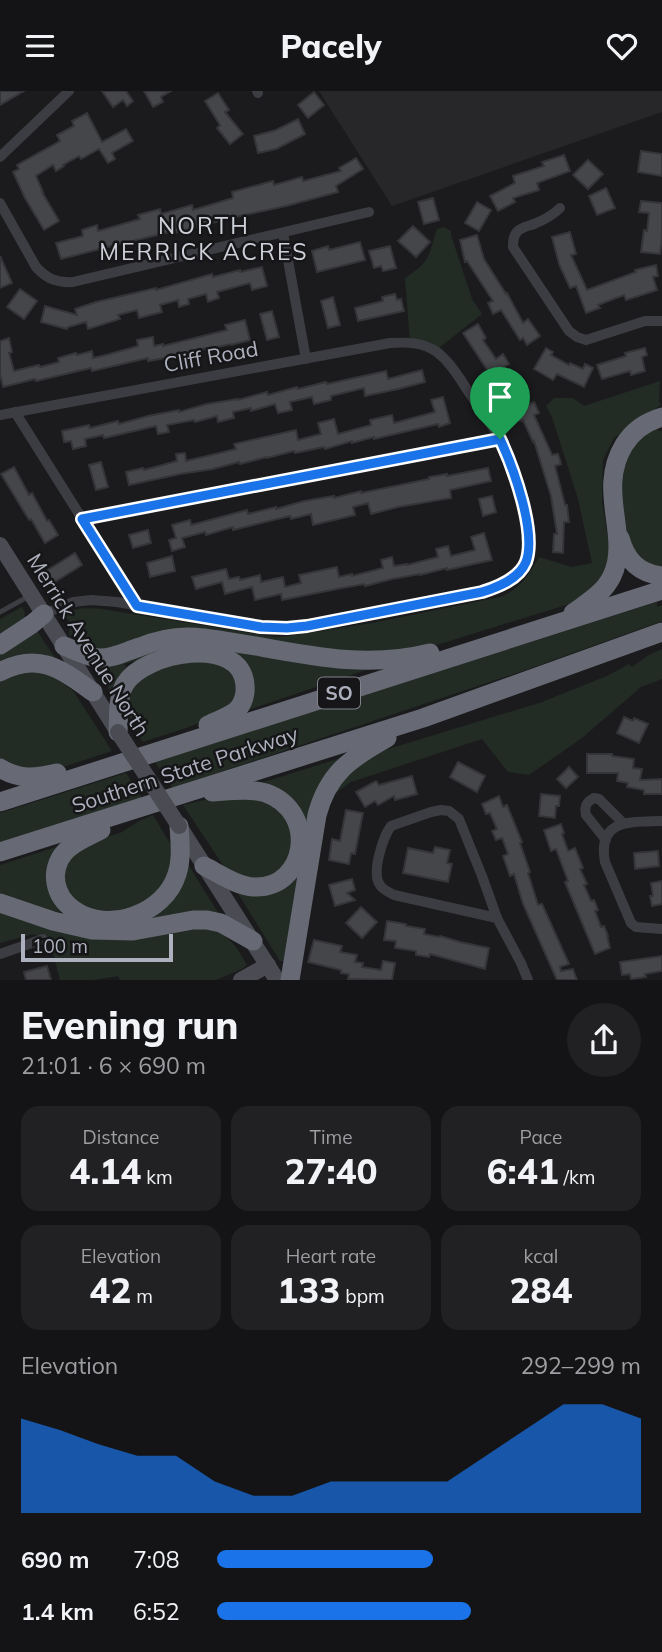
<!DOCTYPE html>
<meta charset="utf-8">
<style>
body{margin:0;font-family:Mulish,sans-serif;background:#212123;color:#f1f3f6;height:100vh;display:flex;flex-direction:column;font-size:26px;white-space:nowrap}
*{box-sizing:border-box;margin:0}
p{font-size:23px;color:#9d9ea1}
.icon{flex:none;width:38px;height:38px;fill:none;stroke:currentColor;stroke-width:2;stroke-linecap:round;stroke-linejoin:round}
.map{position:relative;height:889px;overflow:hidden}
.panel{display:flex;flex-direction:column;background:#141416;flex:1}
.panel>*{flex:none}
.scale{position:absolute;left:21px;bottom:18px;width:152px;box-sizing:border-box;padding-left:7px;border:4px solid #adb1bd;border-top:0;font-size:19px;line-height:24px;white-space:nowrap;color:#adb1bd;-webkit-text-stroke:5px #161618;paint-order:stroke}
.pin{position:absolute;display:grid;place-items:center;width:60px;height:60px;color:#fff;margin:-72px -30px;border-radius:50% 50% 50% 0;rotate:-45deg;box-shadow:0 0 7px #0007}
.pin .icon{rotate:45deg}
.round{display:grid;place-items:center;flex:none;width:74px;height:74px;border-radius:37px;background:#212123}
.headline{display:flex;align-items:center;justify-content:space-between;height:119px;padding:0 21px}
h1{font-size:38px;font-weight:800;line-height:52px}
.metrics{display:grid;grid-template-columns:repeat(3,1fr);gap:10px;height:119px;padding:7px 21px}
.metrics div{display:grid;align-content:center;border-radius:18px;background:#212123;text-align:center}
.metrics b{font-size:35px;font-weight:800}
.metrics small{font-size:19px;font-weight:400}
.metrics p{font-size:19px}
.chart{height:196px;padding:14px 21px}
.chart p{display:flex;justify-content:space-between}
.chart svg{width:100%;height:126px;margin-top:7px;fill:#1a73e8;opacity:.7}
ul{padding:0 21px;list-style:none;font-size:23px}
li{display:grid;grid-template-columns:112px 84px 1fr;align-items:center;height:52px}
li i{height:18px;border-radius:9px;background:#1a73e8}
header{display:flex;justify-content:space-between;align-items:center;height:91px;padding:0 21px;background:#141416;font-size:32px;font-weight:800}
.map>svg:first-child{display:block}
.built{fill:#27272a}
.green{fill:#222c24}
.building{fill:#45464a;stroke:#353539;stroke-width:2}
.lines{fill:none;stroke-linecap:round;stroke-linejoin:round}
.lane{stroke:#3c3c43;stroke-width:5}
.street{stroke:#3c3c43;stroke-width:10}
.secondary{stroke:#4a4b53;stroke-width:16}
.highway{stroke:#676a74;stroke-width:19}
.secondary-bridge{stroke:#4a4b53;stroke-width:16}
.route-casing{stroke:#fff;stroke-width:14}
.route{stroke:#1a73e8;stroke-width:9}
.labels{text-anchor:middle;stroke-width:5;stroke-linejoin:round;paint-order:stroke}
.shield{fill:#161618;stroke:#80828c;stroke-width:2}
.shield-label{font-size:19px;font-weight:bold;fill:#adb1bd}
.street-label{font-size:21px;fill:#adb1bd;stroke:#161618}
.neighbourhood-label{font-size:23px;letter-spacing:2px;fill:#ced1d9;stroke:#161618}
</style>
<header><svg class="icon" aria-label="menu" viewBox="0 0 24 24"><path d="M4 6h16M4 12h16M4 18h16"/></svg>Pacely<svg class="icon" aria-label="heart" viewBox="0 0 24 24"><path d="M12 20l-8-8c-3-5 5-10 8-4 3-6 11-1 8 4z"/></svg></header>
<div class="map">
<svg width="662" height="889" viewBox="0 0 662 889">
<rect width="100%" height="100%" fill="#1b1b1d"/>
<polygon class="built" points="319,0 662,0 662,21 392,115"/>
<g class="green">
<path d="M444,136L451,140V144L472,208L482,223L435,260L410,251L405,187C431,170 428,166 437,138Z"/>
<path d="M660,290L659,310L661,314L614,347L603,369L602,410L611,467L605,487L579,510L430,556L348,564L196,541L108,561L85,555L69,544L70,532L66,525C75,515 89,517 102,518L275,546L289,545L372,532L500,506C520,498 529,484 539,466L572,476L592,472L578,408L552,326L546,315L554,307H573L584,315Z"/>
<polygon points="651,337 662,340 662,479 649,478 625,447 617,384 626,360"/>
<polygon points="657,511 657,516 662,514 662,530 520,581 172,697 155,671"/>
<polygon points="22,516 25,522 24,524 26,528 0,547 0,528"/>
<polygon points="34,539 38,541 59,573 37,567 34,562 6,570 0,574 0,561"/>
<polygon points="234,557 375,576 242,621 233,565"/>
<polygon points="662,558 662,588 641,596 582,647 529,684 508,681 482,648 351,691 326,709 359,667 542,611 607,585 629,573 632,576 647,565"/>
<polygon points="144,559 174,560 124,573 128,579 112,603 93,573"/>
<path d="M195,568L221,572L233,580C236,591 240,601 234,612C228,626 160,645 143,651C127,627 127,625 128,597L142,582Z"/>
<polygon points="32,575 52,583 74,601 112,660 48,681 7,673 0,667 0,589"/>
<polygon points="344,666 316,712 310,712 307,747 263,697 264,691"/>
<polygon points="126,682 142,707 0,752 0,722"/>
<polygon points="252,705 277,713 292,730 291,768 279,782 261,790 231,782 223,774 183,714 217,706"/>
<polygon points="153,724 171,754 172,763 170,781 156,803 136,818 113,824 89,820 66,806 60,786 67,765 87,753 122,741 139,730"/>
<polygon points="56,756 59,761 61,818 59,821 55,820 52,826 0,807 0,774"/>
<polygon points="188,773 222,828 155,832 150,823"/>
<polygon points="295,785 291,794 298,785 287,870 280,870 234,796"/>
<path d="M0,817L210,835C231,849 234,851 247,874L242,878L216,889H120L118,885L94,889H60L51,854L34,843L0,852Z"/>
</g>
<g class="building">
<polygon points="0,0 24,0 0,14"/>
<polygon points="102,0 126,0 133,10 127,15 123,9 113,16"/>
<polygon points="144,0 171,0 161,6 163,11 153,16"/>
<polygon points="314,1 324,14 308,27 298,14"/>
<polygon points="218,2 229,19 225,21 243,43 230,53 217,37 220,34 205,10"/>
<polygon points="87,22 102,51 126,38 133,50 112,62 115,68 108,72 99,58 81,68 79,65 63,74 64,75 56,80 53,74 36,85 43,101 42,101 59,130 44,139 25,107 13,81 19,78 17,74 60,50 57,44 74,35 72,30"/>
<polygon points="298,28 305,43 276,58 258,62 254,45 276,39"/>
<polygon points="641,60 662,63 662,85 638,81"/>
<polygon points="564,64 570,80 537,92 539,99 513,107 515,111 498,120 490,105 515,92 513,85 544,75 542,71"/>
<polygon points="356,67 363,78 336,95 338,101 286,115 231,127 174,142 174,140 116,154 61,168 56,152 83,145 82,139 97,134 98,140 140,128 138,124 160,118 161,123 192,114 193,119 233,107 232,101 273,90 274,94 302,86 303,90 341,80 339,77"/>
<polygon points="588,69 603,83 588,98 573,84"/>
<polygon points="606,97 615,117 597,124 589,105"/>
<polygon points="433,107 439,129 424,133 418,111"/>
<polygon points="641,110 662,112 662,147 660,163 641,161 644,139 647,140 649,122 639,121"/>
<polygon points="477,111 491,119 479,140 465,132"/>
<polygon points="413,135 430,151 416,166 398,150"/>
<polygon points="570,141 576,163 571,164 587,199 636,181 635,179 656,174 658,185 653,186 657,199 626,209 624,204 598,214 600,217 586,222 576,195 570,197 559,173 552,146"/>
<polygon points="477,144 484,168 506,203 507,202 523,232 528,228 540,245 527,254 523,247 520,249 501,219 493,223 488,212 493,210 467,170 465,171 460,149"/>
<polygon points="360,151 365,169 317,181 312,160 328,155 329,159"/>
<polygon points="390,155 396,177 383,180 381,175 374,177 369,160"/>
<polygon points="0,165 12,192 0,197"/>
<polygon points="262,176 267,195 252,199 250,192 217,201 219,207 208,211 206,203 188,208 189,213 179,216 178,209 160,214 162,221 139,227 137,219 118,224 120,228 88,238 86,231 68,236 67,238 41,231 45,215 77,224 75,218 96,211 156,197 156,199 212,183 213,186 240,179 240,181"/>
<polygon points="20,198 37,210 24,228 7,216"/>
<polygon points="395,203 397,209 401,208 404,220 358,230 355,217 383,210 382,206"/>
<polygon points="333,206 340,234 328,237 321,210"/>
<polygon points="272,220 279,246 267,249 260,223"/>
<polygon points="245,229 250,249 231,254 230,253 206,259 206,257 177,265 148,270 148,267 92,280 91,277 36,290 35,288 3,296 0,283 0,250 9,247 12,261 9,262 14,280 39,274 40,276 59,271 58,267 76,262 77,264 92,260 93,267 106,264 138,255 137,249 153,246 154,255 163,253 163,255 227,239 225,234"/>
<polygon points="478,233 486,247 483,249 496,268 503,263 509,273 504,276 511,290 520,286 525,298 519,300 526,315 534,311 539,322 534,324 552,364 558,363 561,373 555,375 565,414 567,414 569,431 564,431 563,462 553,461 554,443 557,443 551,405 534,350 533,351 523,329 520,330 509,305 505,307 491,278 488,280 463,242"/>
<polygon points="546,257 553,261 551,264 569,274 570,272 583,278 585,273 593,277 584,296 557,283 553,289 534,278"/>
<polygon points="645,257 647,264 642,266 645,280 631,284 630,280 602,288 597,274 626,265 625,262"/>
<polygon points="422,279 425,291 398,298 365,305 364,297 331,305 331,309 314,313 312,306 290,311 292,319 278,322 275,313 251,320 251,317 233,321 234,327 218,331 217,325 195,331 194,329 167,334 169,341 158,343 156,335 104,347 103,344 85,348 86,355 73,358 71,350 64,351 62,340 89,334 90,337 118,330 119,333 148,325 179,319 179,321 207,313 238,308 238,309 267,301 268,304 297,296 298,298 326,291 327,293 386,280 388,288"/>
<polygon points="443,306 450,332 439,336 438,333 374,348 374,346 352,352 352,350 325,358 324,356 295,362 294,360 267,367 267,366 240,373 239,371 213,378 180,383 129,394 126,381 143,377 144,379 177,370 176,363 185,362 186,370 236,358 234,353 296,339 298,349 321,343 318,332 334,328 338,343 371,334 370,329 392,324 394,332 435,321 431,309"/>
<polygon points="101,371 108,396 96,399 89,374"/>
<polygon points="14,376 29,404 32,402 47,430 49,429 58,444 45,452 31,428 29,429 1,383"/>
<polygon points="488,377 491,390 450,399 451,407 398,416 371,423 368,412 353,416 355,424 313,434 311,423 291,428 290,425 233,439 233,436 206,444 205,441 182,447 185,456 172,460 169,449 176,447 172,434 190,429 191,434 247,419 248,423 276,416 276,418 304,410 334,405 334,407 361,400 361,402 429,388 429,386 447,383 447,385"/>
<polygon points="492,405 496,421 483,425 479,408"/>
<polygon points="148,439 151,452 133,457 129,444"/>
<polygon points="484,442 492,469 447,479 447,477 420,484 420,483 392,488 365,495 364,493 337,498 282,509 281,503 255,509 252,496 225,503 222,491 196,498 192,486 226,478 229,488 239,486 240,489 260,484 261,491 283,486 285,496 301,492 299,484 337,476 339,486 352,483 352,485 383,477 381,469 392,466 394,475 407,473 407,474 438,466 436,458 448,455 451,465 475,459 471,446"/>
<polygon points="75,462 82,474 53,492 46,480"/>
<polygon points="172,465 175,480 150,486 147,472"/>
<polygon points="624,626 633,630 634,627 648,633 639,652 617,642"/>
<polygon points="587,663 612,663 612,665 634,668 633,677 642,678 640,689 662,688 662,703 644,703 644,699 627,696 628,692 617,690 618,682 587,682"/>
<polygon points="458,671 485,685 477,701 450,686"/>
<polygon points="569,676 578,686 566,697 557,688"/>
<polygon points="412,685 417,703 395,709 394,705 378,714 375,710 365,716 356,701 376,690 379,694"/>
<polygon points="541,703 560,705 559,715 556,715 555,727 539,725"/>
<polygon points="499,705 503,716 507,714 522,751 520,752 530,781 528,782 538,814 542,813 569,873 560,876 561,880 573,878 577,889 557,889 523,813 514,783 510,785 503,765 508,763 502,747 496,749 492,740 497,738 490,722 486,723 482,713"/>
<polygon points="346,719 363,722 355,763 351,762 349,773 329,769 332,748 340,750"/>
<polygon points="561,733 564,742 562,743 568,760 575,757 583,777 580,778 587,793 584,794 591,810 594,809 598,819 595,820 601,836 604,835 608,845 607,845 610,857 595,863 565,791 568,790 556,758 551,760 544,739"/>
<polygon points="435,756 450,759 447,772 452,773 448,791 403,782 408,757 433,762"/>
<polygon points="658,760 659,775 635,778 634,762"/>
<polygon points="352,788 355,799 347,802 355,809 335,815 329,794"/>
<polygon points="662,790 662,813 652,815 650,805 653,805 651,792"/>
<polygon points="361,816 377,831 362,847 346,832"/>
<polygon points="387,830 406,833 406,835 425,838 424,843 439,846 440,845 460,851 489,857 485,878 430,863 429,866 416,864 416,860 395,857 396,850 384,849"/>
<polygon points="314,849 342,855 340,861 357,864 355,871 363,872 362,876 381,879 383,870 395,872 392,889 348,888 349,883 341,882 341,879 308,871"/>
<polygon points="662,865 662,880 645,883 646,886 631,888 630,883 622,884 620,871"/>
<polygon points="47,875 51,889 26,889 24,881"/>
</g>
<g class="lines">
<polyline class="lane" points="0,521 31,504"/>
<g class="street">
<polyline points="257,0 258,2"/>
<polyline points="0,66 69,0"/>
<path d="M0,112L36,176C47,188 57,192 73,191L369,121"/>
<path d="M560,117C553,124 544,129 534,133C529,135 522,136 518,140C513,144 513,151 513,156L569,240L577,246L586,249L645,230H662"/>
<polyline points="283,142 306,268"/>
<polyline points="15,321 137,515"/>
<path d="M0,324L390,252C407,251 422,251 437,261C451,272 460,288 470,303C480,318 491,332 500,348C513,372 537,446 525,472C517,489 499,496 482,501L307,535L287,537L261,536L117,511L91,509L73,511L44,523"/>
<polyline points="82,427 500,348"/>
<path d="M441,719L449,720L459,728L482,785L497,827L394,804C389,801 383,799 380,794C371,782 383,746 391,735L431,721Z"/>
<path d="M662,730C631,731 597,727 605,771L631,832L636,836L662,838"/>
<path d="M606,749L586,724C584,716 586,711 594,707L599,708L623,732"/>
<polyline points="497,827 521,872 528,889"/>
<polyline points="0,863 43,848"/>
</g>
<g class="secondary">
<polyline points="0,454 118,641"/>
<polyline points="179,735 277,889"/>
<polyline points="241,889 268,874"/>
</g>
<g class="highway">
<path d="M620,447C626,469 638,482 662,485"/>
<path d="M573,522C588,511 604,502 612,485C631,445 596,400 624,354C633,339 645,331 662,326"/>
<polyline points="0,554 32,533 44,523"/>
<path d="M64,555C75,559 87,566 99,567C113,568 126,560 140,556C155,550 171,546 187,546C210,546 233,552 256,555C316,566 370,577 430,562"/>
<path d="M0,581C39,560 62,579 93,601"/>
<path d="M118,641C119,626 117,606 125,593C144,561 241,543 245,594C246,603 243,613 237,619C229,626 218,629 208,634"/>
<path d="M0,677C19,689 36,687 57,682"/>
<polyline points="0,711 662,499"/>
<path d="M101,739C88,746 73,751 64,762C57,770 54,782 56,792C58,804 64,812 74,819C108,843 165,823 177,783C182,768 180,751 179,735"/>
<polyline points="0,761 423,627 662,541"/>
<path d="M204,775C220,783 237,795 254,796C307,798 319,721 266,702C249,697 229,700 212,701"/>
<polyline points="0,812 53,830 92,839 133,840 193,829 207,829 221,832 253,850"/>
<path d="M290,889L317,724C328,682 351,667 387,647"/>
</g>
<polyline class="secondary-bridge" points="118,641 179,735"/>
</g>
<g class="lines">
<defs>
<path id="route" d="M500,348C513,376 537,441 526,471C519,488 498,496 482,501L307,535L287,537L261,536L137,515L82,428Z"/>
</defs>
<use href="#route" class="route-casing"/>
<use href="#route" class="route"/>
</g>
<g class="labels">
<rect class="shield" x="318" y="586.5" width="42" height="31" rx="5"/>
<g class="shield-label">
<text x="339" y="609">SO</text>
</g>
<g class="street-label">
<text transform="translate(211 266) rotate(-10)" y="7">Cliff Road</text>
<text transform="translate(88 554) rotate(58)" y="7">Merrick Avenue North</text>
<text transform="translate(185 679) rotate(-18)" y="7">Southern State Parkway</text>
</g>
<g class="neighbourhood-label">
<text x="204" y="143">NORTH<tspan x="204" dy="26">MERRICK ACRES</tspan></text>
</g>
</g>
</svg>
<div class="scale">100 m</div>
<div class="pin" style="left:500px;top:348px;background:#1e9e55"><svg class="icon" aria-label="arrive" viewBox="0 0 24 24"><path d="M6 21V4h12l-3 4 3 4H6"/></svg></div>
</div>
<section class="panel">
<div class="headline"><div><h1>Evening run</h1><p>21:01 · 6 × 690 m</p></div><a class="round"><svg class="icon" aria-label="share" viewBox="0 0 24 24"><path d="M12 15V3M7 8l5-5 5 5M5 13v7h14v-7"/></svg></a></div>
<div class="metrics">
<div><p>Distance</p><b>4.14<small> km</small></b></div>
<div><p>Time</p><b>27:40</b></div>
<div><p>Pace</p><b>6:41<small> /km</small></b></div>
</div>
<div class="metrics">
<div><p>Elevation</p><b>42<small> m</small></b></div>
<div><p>Heart rate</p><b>133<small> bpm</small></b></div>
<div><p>kcal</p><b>284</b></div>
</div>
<div class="chart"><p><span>Elevation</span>292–299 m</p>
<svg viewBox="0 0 160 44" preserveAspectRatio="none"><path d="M0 44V11L10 15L20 20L30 24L40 24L50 33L60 38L70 38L80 33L90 33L100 33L110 33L120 24L130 15L140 6L150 6L160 11V44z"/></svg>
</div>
<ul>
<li><b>690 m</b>7:08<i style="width:51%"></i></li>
<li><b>1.4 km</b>6:52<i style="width:60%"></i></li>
</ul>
</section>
